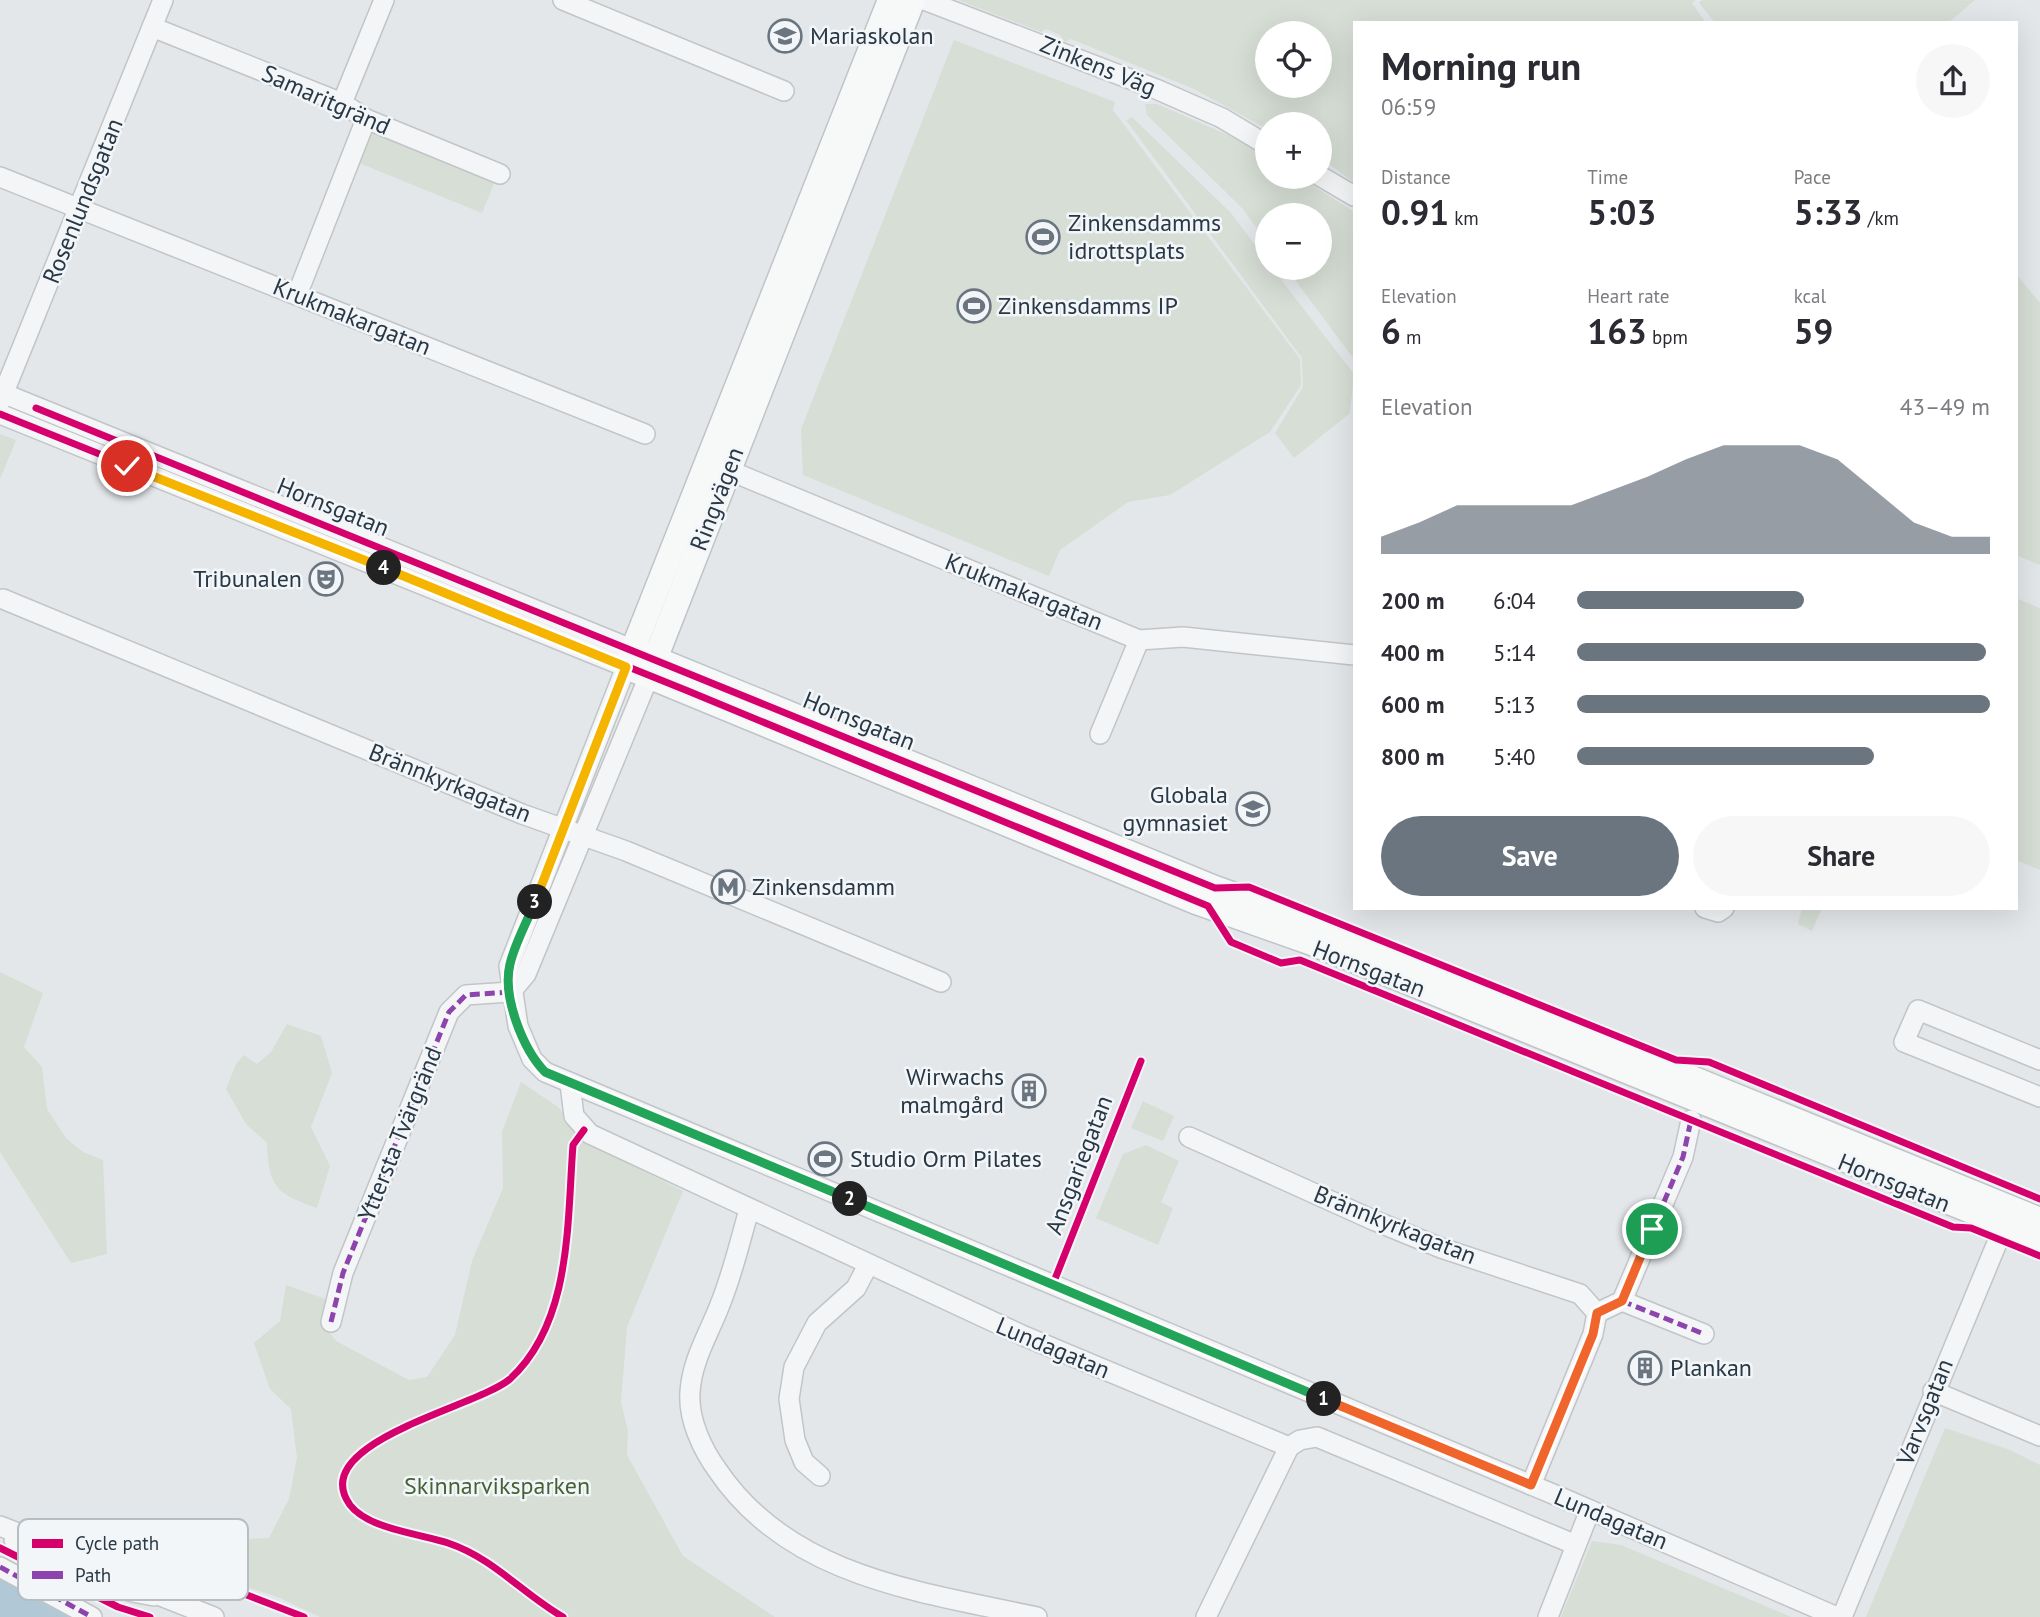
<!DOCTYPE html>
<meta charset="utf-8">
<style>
body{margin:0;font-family:"PT Sans",sans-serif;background:#f7f7f7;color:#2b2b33;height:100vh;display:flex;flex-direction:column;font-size:26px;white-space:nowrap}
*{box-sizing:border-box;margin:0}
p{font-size:23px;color:#7c7c81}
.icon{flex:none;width:38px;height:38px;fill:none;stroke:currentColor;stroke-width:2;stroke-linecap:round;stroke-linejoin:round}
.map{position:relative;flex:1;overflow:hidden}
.sheet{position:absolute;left:1353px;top:21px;width:665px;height:889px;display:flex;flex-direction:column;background:#fff;border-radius:0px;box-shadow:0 7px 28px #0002}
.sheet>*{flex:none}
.tools{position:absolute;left:1255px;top:21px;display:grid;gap:14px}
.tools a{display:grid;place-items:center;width:77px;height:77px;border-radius:50%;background:#fff;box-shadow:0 7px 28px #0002;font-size:35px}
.pin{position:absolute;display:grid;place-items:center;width:60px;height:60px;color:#fff;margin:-30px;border:4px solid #fff;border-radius:50%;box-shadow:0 2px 7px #0007}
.km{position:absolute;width:35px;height:35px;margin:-18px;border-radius:50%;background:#222;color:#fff;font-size:19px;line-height:35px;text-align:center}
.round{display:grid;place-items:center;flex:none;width:74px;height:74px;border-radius:37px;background:#f7f7f7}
.overview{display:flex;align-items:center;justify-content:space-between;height:119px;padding:0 28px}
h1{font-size:38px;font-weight:700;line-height:52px}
.figures{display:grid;grid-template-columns:repeat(3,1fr);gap:10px;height:119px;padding:7px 28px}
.figures div{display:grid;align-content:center}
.figures b{font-size:35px;font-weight:700}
.figures small{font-size:19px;font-weight:400}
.figures p{font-size:19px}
.chart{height:196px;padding:14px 28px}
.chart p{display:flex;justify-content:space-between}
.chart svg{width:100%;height:126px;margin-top:7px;fill:#6a757f;opacity:.7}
.primary-button{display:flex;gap:14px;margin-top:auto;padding:14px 28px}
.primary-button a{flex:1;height:80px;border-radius:42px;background:#6a757f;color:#fff;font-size:28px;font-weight:700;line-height:80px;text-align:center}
.primary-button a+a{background:#f7f7f7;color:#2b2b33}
ul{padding:0 28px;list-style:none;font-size:23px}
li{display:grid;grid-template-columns:112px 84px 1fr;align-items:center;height:52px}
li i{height:18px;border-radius:9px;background:#6a757f}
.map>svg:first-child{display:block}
.green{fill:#d6ded5;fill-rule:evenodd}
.water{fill:#b1c9d6}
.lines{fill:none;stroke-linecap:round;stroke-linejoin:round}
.minor-casing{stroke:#c2c5c8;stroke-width:22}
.major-casing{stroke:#c0c4c8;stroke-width:27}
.minor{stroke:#f4f5f6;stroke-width:19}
.major{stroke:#f7f8f8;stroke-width:24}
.quiet{stroke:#8e44ad;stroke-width:5;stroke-dasharray:10 5;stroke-linecap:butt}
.cycleway-casing{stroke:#f3f6f9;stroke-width:11}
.cycleway{stroke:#d6006c;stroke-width:7}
.split-1-casing{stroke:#fff;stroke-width:14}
.split-2-casing{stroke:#fff;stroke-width:14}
.split-3-casing{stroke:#fff;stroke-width:14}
.split-4-casing{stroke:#fff;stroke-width:14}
.split-5-casing{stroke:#fff;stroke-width:14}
.split-1{stroke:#f0652b;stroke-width:9}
.split-2{stroke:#22a559;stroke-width:9}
.split-3{stroke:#22a559;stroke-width:9}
.split-4{stroke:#f5b400;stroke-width:9}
.split-5{stroke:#f5b400;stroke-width:9}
.labels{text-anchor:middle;stroke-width:5;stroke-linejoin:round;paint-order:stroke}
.poi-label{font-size:24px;fill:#293845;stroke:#f3f6f9;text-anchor:start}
.street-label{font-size:24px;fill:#293845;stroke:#f3f6f9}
.park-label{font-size:24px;fill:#456235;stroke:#f3f6f9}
.key{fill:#f3f6f9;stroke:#b6bdc3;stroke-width:2}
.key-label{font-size:19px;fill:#293845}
</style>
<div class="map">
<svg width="2040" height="1617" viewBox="0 0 2040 1617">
<rect width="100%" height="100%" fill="#e4e7ea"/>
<g class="green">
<path d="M958,0H1695L1692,3L1706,23H1354V183L1320,157V124H1267V129L1194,89L1071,39L1065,42L1060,35L1046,29L1041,32ZM1267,33H1320V86H1267Z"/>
<polygon points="1702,0 1975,0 1948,23 1715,23 1699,3"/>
<polygon points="954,40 1115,102 1113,110 1300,359 1301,385 1270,432 1170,495 1128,502 1060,550 1049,576 803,475 801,429"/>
<polygon points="1145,104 1157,104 1235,138 1267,157 1267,177 1300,177 1354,212 1354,359 1286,268 1320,268 1320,215 1267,215 1267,242 1242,208 1147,115"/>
<polygon points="1132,117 1231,213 1267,261 1267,268 1272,268 1354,374 1350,413 1294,458 1275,433 1303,387 1302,358 1126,120"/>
<polygon points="371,130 495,181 482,213 359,163"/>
<polygon points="2016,274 2040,303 2040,565 2016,555"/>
<polygon points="0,434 16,440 0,479"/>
<polygon points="2016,598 2040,608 2040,870 2016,860"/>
<polygon points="1802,908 1822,908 1812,931 1798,924"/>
<polygon points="0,972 43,993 24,1047 42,1067 47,1109 66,1138 83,1152 103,1160 107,1254 71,1263 0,1152"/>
<path d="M287,1024L321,1036L332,1073L311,1127L330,1166L317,1208C277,1194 268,1187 267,1143L246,1124L226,1089L236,1064L244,1055L257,1064L271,1052Z"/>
<polygon points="521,1082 558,1107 586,1142 683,1191 627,1327 621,1402 628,1431 627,1455 683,1556 775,1617 320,1617 280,1598 212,1575 226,1540 269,1538 289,1499 297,1458 291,1409 270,1389 254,1343 280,1321 286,1285 328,1300 323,1324 336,1341 409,1380 427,1377 455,1335 472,1261 503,1188 502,1132"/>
<polygon points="1143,1101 1174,1116 1163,1141 1131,1128"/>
<polygon points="1146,1145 1179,1161 1161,1202 1173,1208 1158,1245 1096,1218 1123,1154"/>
<polygon points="1945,1428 2010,1450 2040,1465 2040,1617 1866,1617"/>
<polygon points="1592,1541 1621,1545 1791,1617 1561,1617"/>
</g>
<polygon class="water" points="0,1577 72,1617 0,1617"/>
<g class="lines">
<defs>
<g id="minor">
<polyline points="563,0 784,91"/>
<polyline points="924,0 1156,89 1222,118 1267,145"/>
<polyline points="152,27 342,103 366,119 500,174"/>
<polyline points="342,103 384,0"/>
<polyline points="1320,176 1354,196"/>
<polyline points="0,177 645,434"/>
<polyline points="297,295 366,119"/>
<polyline points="0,392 634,650"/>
<polyline points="0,402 163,0"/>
<polyline points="0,414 626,667 509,966 518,1026 532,1059 545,1072 1560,1497 1837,1617"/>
<polyline points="716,465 1139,640 1183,637 1354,655"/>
<polyline points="3,599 522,814 626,851 941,982"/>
<polyline points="1100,734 1139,640"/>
<polyline points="1705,908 1718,912 1724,908"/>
<polyline points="511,992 526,974 649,676"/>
<polyline points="2040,1060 1918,1010 1904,1042 2040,1097"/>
<polyline points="570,1084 574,1116 590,1134 1024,1336 1289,1447"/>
<polyline points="1189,1137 1373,1220 1441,1248 1580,1294 1597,1313"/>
<path d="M749,1210C740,1241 733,1272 721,1302C710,1332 692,1359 690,1392C688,1419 702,1449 718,1471C790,1577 921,1592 1037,1617"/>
<polyline points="1622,1301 1704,1334"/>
<polyline points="1597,1313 1622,1301 1683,1157 1691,1120"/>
<polyline points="331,1322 343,1273 449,1012 466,995 511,992"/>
<polyline points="1933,1391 2040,1436"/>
<polyline points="1289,1447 1300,1440 1317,1437 1576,1545"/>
<polyline points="820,1476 804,1462 795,1440 789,1399 794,1367 817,1323 856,1288 868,1265"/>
<polyline points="1531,1485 1593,1334 1597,1313"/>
<polyline points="0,1526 129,1576 163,1597 214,1617"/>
<path d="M14,1540C53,1571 106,1588 154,1596"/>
<polyline points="0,1567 92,1617"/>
<polyline points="1206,1617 1289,1447"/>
<polyline points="1548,1617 1590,1510"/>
<polyline points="1842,1617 2009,1214"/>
</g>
<g id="major">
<polyline points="890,0 626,667 1196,902 1309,942 2040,1239"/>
<polyline points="634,650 1215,888 1314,924 2040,1220"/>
<polyline points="650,672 913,0"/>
</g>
</defs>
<use href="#minor" class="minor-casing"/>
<use href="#major" class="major-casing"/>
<use href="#minor" class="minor"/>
<use href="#major" class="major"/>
<g class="quiet">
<polyline points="1622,1301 1704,1334"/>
<polyline points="1597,1313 1622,1301 1683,1157 1691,1120"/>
<polyline points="331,1322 343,1273 449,1012 466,995 511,992"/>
<polyline points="0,1567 92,1617"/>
</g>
<defs>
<g id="cycleway">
<polyline points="36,408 1215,888 1249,887 1676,1060 1709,1062 2040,1199"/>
<polyline points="0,414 688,691 1208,906 1231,942 1281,963 1300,960 1953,1227 1971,1228 2040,1256"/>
<polyline points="511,992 509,966 626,667"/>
<polyline points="1053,1284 1141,1061"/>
<polyline points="0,1548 118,1607 150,1617"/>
<polyline points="133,1564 137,1557 146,1556 304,1617"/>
<path d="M563,1617C523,1594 493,1558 448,1543C421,1534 368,1529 350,1505C305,1442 478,1407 510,1379C572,1322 567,1222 573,1145L584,1130"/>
</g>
</defs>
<use href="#cycleway" class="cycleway-casing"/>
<use href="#cycleway" class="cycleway"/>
</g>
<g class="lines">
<defs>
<polyline id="split-1" points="1324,1399 1531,1485 1593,1334 1597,1313 1622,1301 1652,1229"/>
<polyline id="split-2" points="850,1199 1324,1399"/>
<path id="split-3" d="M535,902C527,922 515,943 510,964C502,997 523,1049 545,1072L850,1199"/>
<polyline id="split-4" points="384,568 626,667 535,902"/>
<polyline id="split-5" points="127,466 384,568"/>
</defs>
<use href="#split-1" class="split-1-casing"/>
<use href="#split-2" class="split-2-casing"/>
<use href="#split-3" class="split-3-casing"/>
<use href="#split-4" class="split-4-casing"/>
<use href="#split-5" class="split-5-casing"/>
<use href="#split-1" class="split-1"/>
<use href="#split-2" class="split-2"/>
<use href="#split-3" class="split-3"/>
<use href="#split-4" class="split-4"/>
<use href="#split-5" class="split-5"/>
</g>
<defs>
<symbol id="school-ring" viewBox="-11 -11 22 22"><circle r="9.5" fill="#f3f6f9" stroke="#6a757f" stroke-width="1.5"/><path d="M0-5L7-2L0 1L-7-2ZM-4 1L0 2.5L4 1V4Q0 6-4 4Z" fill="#6a757f"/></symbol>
<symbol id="stadium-ring" viewBox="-11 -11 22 22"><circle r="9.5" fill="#f3f6f9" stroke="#6a757f" stroke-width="1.5"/><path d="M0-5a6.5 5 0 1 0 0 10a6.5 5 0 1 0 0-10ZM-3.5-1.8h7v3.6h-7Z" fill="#6a757f"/></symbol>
<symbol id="theatre-ring" viewBox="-11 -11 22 22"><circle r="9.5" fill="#f3f6f9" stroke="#6a757f" stroke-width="1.5"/><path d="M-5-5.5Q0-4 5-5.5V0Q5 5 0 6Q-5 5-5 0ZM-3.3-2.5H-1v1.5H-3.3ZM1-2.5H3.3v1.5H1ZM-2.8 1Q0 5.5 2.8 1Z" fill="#6a757f"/></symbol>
<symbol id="metro-ring" viewBox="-11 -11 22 22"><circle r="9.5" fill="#f3f6f9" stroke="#6a757f" stroke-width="1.5"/><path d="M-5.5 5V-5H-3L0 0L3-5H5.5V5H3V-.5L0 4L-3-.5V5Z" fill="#6a757f"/></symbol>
<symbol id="building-ring" viewBox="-11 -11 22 22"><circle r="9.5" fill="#f3f6f9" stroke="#6a757f" stroke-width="1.5"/><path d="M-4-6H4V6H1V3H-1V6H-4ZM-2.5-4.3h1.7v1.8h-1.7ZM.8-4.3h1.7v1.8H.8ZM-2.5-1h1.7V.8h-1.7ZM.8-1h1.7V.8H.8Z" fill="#6a757f"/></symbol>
</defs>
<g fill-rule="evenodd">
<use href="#school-ring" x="766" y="17" width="38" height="38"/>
<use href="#stadium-ring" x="1024" y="218" width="38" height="38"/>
<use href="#stadium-ring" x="955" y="287" width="38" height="38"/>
<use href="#theatre-ring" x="307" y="560" width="38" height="38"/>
<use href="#school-ring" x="1234" y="790" width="38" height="38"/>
<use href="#metro-ring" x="709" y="868" width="38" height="38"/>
<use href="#building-ring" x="1010" y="1072" width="38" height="38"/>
<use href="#stadium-ring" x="806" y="1140" width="38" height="38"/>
<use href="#building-ring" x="1626" y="1349" width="38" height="38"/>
</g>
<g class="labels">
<g class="poi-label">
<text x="810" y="44">Mariaskolan</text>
<text x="1068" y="231">Zinkensdamms<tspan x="1068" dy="28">idrottsplats</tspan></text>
<text x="998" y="314">Zinkensdamms IP</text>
<text x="302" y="587" text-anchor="end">Tribunalen</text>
<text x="1228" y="803" text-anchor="end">Globala<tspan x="1228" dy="28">gymnasiet</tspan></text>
<text x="752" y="895">Zinkensdamm</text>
<text x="1004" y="1085" text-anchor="end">Wirwachs<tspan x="1004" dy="28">malmgård</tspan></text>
<text x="850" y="1167">Studio Orm Pilates</text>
<text x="1670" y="1376">Plankan</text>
</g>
<g class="street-label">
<text transform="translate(1098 66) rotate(22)" y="8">Zinkens Väg</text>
<text transform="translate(326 100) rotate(24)" y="8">Samaritgränd</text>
<text transform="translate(83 201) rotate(-68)" y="8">Rosenlundsgatan</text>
<text transform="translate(352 317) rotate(22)" y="8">Krukmakargatan</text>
<text transform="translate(717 499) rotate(-69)" y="8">Ringvägen</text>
<text transform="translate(333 507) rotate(22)" y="8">Hornsgatan</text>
<text transform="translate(1024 592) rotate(22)" y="8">Krukmakargatan</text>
<text transform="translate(859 721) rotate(22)" y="8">Hornsgatan</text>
<text transform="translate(450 783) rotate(22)" y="8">Brännkyrkagatan</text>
<text transform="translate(1369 969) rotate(21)" y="8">Hornsgatan</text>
<text transform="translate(400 1134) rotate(-68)" y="8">Yttersta Tvärgränd</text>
<text transform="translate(1079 1165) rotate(-69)" y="8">Ansgariegatan</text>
<text transform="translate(1894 1183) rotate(22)" y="8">Hornsgatan</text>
<text transform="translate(1395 1225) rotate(22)" y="8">Brännkyrkagatan</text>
<text transform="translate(1053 1348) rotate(23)" y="8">Lundagatan</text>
<text transform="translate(1925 1412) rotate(-68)" y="8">Varvsgatan</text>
<text transform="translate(1611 1519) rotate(23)" y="8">Lundagatan</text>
</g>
<g class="park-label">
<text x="497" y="1494">Skinnarviksparken</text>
</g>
</g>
<rect x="18" y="1519" width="230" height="81" rx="10" class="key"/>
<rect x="32" y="1539" width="31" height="9" fill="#d6006c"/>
<rect x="32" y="1571" width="31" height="8" fill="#8e44ad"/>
<g class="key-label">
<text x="75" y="1550">Cycle path</text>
<text x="75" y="1582">Path</text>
</g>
</svg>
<div class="tools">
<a><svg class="icon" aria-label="locate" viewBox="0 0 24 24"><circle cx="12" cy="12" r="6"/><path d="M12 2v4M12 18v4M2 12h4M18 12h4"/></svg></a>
<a>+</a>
<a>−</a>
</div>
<div class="pin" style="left:1652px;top:1229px;background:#1e9e55"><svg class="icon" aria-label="arrive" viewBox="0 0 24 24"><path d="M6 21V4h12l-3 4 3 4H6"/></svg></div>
<div class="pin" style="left:127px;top:466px;background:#d93025"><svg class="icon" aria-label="check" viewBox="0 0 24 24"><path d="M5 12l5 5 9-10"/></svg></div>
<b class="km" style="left:1324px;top:1399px">1</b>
<b class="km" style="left:850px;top:1199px">2</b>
<b class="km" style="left:535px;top:902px">3</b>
<b class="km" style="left:384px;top:568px">4</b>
<section class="sheet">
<div class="overview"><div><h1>Morning run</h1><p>06:59</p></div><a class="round"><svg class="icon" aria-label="share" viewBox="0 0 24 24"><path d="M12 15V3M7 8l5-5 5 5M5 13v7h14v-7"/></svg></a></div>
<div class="figures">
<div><p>Distance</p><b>0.91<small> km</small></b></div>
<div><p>Time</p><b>5:03</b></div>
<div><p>Pace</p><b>5:33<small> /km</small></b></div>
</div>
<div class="figures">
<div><p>Elevation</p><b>6<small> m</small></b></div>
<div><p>Heart rate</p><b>163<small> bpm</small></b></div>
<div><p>kcal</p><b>59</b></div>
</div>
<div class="chart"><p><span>Elevation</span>43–49 m</p>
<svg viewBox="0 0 160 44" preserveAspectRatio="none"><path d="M0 44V38L10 33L20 27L30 27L40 27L50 27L60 22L70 17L80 11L90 6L100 6L110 6L120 11L130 22L140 33L150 38L160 38V44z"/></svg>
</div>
<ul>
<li><b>200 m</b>6:04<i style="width:55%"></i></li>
<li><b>400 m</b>5:14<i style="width:99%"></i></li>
<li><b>600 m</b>5:13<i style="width:100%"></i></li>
<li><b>800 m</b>5:40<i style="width:72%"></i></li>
</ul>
<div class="primary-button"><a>Save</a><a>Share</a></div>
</section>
</div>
